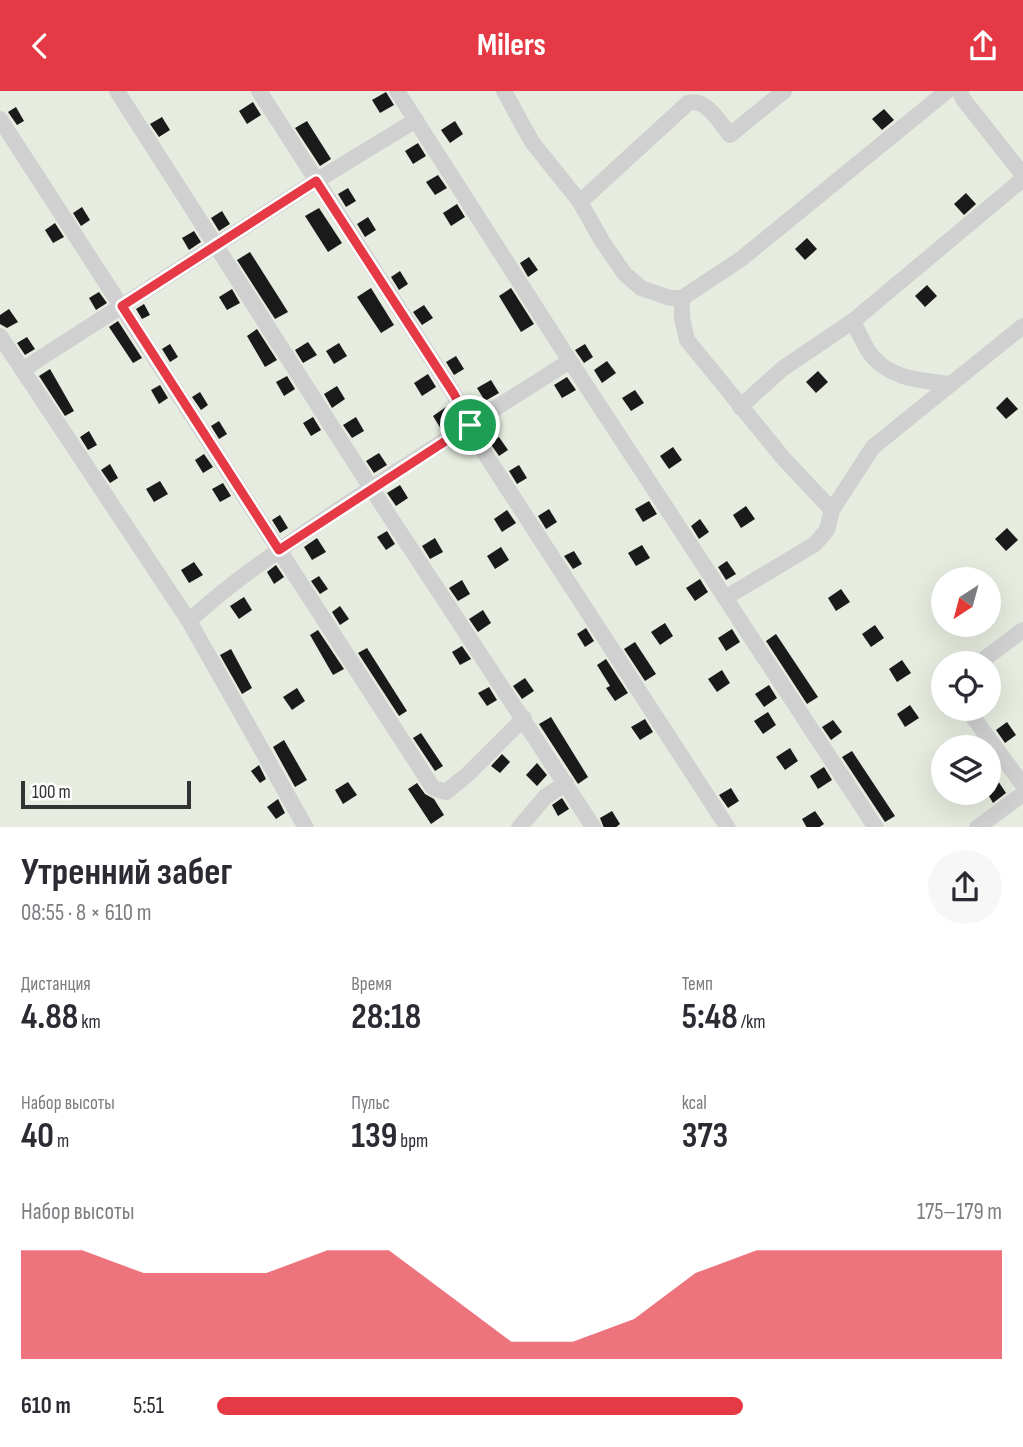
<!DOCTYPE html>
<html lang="ru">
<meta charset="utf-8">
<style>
body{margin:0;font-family:"Sofia Sans Condensed",sans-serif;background:#f7f7f7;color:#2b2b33;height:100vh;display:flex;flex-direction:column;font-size:26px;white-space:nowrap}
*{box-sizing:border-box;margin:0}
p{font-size:23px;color:#7c7c81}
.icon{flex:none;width:38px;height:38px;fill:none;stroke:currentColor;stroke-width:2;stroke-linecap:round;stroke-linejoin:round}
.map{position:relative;height:736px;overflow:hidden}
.sheet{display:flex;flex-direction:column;background:#fff;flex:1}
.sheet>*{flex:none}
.needle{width:46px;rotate:216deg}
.buttons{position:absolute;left:931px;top:476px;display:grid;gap:14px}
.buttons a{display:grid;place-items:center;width:70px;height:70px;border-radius:50%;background:#fff;box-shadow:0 7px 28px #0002;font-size:35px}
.scale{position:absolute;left:21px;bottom:18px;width:170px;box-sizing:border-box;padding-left:7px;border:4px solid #333;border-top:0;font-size:19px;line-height:24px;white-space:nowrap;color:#333;-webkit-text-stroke:5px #fff;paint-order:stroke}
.pin{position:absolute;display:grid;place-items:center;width:60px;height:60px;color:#fff;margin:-30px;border:4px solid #fff;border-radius:50%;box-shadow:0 2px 7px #0007}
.round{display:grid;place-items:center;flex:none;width:74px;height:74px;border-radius:37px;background:#f7f7f7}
.headline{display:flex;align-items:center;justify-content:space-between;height:119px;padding:0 21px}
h1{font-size:38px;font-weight:700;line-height:52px}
.stats{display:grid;grid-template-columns:repeat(3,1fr);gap:10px;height:119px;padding:7px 21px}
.stats div{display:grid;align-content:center}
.stats b{font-size:35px;font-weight:700}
.stats small{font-size:19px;font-weight:400}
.stats p{font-size:19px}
.chart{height:196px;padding:14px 21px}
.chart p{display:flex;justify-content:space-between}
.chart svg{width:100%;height:126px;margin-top:7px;fill:#e63946;opacity:.7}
ul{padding:0 21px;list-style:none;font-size:23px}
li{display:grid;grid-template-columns:112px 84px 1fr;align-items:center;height:52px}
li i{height:18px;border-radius:9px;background:#e63946}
header{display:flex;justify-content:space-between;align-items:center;height:91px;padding:0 21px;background:#e63946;color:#fff;font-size:32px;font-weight:700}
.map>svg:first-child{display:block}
.green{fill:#e6ecdf;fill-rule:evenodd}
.building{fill:#1a1a1a}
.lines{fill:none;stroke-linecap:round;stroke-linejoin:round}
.minor{stroke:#d0d0d0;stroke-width:16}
.route-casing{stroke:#fff;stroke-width:14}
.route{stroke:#e63946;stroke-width:9}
</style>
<header><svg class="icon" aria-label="back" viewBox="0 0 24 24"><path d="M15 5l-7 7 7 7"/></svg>Milers<svg class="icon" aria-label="share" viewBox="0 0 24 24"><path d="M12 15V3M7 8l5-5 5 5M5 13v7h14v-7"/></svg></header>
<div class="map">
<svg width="1023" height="737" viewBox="0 0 1023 737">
<rect width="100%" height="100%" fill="#fff"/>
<path class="green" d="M0,0H1023V736H0ZM943,488H989V534H943ZM943,572H989V618H943ZM943,656H989V702H943Z"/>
<g class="building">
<polygon points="386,1 394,14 380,22 372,9"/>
<polygon points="253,11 261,24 247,33 239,20"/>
<polygon points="16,16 24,30 17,34 8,21"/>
<polygon points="884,18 894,29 882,39 872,28"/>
<polygon points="162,26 170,39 159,46 150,33"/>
<polygon points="307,30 331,68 320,75 295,37"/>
<polygon points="455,30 463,43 450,52 441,39"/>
<polygon points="418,52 426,65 413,73 405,60"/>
<polygon points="438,84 447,97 435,104 426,91"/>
<polygon points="348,97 356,110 346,116 338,103"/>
<polygon points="966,102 976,113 964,124 954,113"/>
<polygon points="457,113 465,126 451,135 443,122"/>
<polygon points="82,116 90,129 81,135 73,122"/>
<polygon points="319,117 342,152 328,161 305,125"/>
<polygon points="222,120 230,133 219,140 211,127"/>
<polygon points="368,126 376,139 365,146 357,133"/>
<polygon points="55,132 64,146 53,152 45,139"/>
<polygon points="194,140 201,151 189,159 182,147"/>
<polygon points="807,147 817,158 805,169 795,158"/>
<polygon points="250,161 288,221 275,228 237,169"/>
<polygon points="529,166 538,179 528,186 520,172"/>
<polygon points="400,180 408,193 399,199 391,186"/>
<polygon points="927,194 937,205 925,216 915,205"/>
<polygon points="371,197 394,234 381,242 357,206"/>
<polygon points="511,197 534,233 521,241 499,205"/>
<polygon points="232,198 240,212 227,219 219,206"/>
<polygon points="99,201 107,212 96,219 89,207"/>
<polygon points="144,213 150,224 142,228 136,218"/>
<polygon points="424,214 433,227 422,234 413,221"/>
<polygon points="9,218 18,231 7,237 0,233 0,224"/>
<polygon points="118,230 142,267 133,272 109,236"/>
<polygon points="257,238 277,269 265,276 247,245"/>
<polygon points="27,246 35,258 25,264 17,252"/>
<polygon points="308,251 317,264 303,272 295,259"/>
<polygon points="339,252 347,265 334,273 326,260"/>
<polygon points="170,253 178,266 170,271 162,258"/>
<polygon points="585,253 593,266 584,272 575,259"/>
<polygon points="456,265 464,278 454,284 446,271"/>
<polygon points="607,270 616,282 602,292 594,279"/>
<polygon points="50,278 74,320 65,325 39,285"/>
<polygon points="818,280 828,291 816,302 806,291"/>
<polygon points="428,283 436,296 422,305 414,292"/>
<polygon points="287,285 295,298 284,305 276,291"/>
<polygon points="567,286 576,299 562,307 554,294"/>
<polygon points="491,289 499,302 485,310 477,297"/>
<polygon points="160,294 168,307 159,313 151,299"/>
<polygon points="337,295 345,308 332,317 324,303"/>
<polygon points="635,299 644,312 631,320 622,307"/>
<polygon points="200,301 208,314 201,319 192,306"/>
<polygon points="1007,306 1018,318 1006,328 996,317"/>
<polygon points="446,316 455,330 441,338 433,325"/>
<polygon points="313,326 321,339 311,345 303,332"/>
<polygon points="356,326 364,340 352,347 343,334"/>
<polygon points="219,330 227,343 219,348 211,335"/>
<polygon points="89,340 97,354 88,359 80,346"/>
<polygon points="499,346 508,359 499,365 490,352"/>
<polygon points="673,356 682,369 669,378 660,365"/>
<polygon points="379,362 387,374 374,382 366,370"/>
<polygon points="204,363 213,376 203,382 195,369"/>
<polygon points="110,373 118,387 110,392 101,379"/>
<polygon points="519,374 527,387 517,393 509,380"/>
<polygon points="160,390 168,403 154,411 146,398"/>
<polygon points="223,392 231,405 220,411 212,398"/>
<polygon points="400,394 408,407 396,415 387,402"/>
<polygon points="649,410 657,423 643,431 635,418"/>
<polygon points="746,415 755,428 741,437 733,424"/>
<polygon points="549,418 557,431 546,438 538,425"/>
<polygon points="507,419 516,432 502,441 494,428"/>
<polygon points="280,424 288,437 280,442 272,429"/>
<polygon points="700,428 709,441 699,448 691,435"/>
<polygon points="1007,437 1018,449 1006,460 995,448"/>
<polygon points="387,440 395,453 386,459 377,446"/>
<polygon points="317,447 326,461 312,469 304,456"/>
<polygon points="435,447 443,461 430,468 422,455"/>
<polygon points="642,454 650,467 636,475 628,462"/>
<polygon points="501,456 509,469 495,478 487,465"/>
<polygon points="574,460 582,473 573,478 564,465"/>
<polygon points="727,470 736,483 726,489 718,476"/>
<polygon points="194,471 203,484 189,492 181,479"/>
<polygon points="276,474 284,486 274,493 267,481"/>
<polygon points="319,485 328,498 320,503 311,490"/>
<polygon points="700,488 708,501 695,510 686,497"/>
<polygon points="462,489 470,503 458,510 449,497"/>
<polygon points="841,498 850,511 836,520 828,507"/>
<polygon points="244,506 252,519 239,528 230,515"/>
<polygon points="340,515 349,528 340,534 332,521"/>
<polygon points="483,519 491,532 478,541 469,528"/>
<polygon points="665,532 673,545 660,554 651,541"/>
<polygon points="875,534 884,547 871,556 862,543"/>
<polygon points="586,537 594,550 585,556 577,543"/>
<polygon points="732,538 740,551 726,560 718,547"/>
<polygon points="318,539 344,578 333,584 310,544"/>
<polygon points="776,543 818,606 807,613 766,550"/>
<polygon points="635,551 656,583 645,590 624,558"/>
<polygon points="462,555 471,568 460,574 452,561"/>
<polygon points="367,557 407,620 399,625 358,562"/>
<polygon points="231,558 252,597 242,603 220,564"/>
<polygon points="606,568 628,602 615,610 606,597 610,595 597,574"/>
<polygon points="902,569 911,582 897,591 889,578"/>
<polygon points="722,579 730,592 717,601 708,588"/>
<polygon points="525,587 534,600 522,608 513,595"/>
<polygon points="769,594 777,607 764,616 755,603"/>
<polygon points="489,596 497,609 487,615 478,602"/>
<polygon points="297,597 305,610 292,619 283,606"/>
<polygon points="910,614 919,627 905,636 897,623"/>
<polygon points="768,621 776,634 763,643 754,630"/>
<polygon points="551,626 588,686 578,693 539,633"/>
<polygon points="645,628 653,641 640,649 631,636"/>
<polygon points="833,629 842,641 831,649 822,636"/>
<polygon points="1007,631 1016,644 1005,652 996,639"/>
<polygon points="421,642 443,675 435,680 413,647"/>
<polygon points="284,649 307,689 295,696 273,656"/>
<polygon points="790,657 798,670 785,679 776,666"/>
<polygon points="852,660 895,725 885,731 842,666"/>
<polygon points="502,663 510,671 500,682 491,675"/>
<polygon points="537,672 547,684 537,695 526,684"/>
<polygon points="259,674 266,688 260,692 251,680"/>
<polygon points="824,676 832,689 818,698 810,685"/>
<polygon points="998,690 1006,702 993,712 989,705 989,696"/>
<polygon points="348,691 357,704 343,713 335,699"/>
<polygon points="417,692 425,703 434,708 444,724 431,733 408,698"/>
<polygon points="731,697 739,710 728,717 719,704"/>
<polygon points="562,707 569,718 558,725 552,714"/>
<polygon points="278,708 285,722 276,728 267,716"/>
<polygon points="612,720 620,733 615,737 604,737 600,727"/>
<polygon points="815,720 824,733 818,737 807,737 802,728"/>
</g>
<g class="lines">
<g class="minor">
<polyline points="117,0 371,397 594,737"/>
<polyline points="259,0 454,303 480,355 728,737"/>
<polyline points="397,0 570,270 876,737"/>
<polyline points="504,0 532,51 580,111 602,150 624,182 641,197 670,207 682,207"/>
<polyline points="960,0 963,8 1023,84"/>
<polyline points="0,28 433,697 446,701 468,683 524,627"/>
<path d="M580,111L688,12C707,7 719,31 730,44L784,0"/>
<polyline points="0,245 189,530 306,737"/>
<polyline points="22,279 316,90 416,29"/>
<path d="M950,293C922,289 892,289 872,265C864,255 859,242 853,230L1023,88"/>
<polyline points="740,316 782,278 853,230"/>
<polyline points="832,419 784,368 687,249 682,227 682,207 741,168 947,0"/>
<polyline points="725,507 815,453 827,439 832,419 873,356 1023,235"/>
<path d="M189,530C231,491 279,459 326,427C406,373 488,322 570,270"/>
<polyline points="979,572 1023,539"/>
<polyline points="967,618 1023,694"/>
<polyline points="519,737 545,706 566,692"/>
<polyline points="977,737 1023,703"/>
</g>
</g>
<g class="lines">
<defs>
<polygon id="route" points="316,90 454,303 470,334 279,459 122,215"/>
</defs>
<use href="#route" class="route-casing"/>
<use href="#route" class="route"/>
</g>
</svg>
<div class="buttons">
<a><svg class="needle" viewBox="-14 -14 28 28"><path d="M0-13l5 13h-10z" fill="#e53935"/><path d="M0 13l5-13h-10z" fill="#7c7c81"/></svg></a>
<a><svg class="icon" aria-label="locate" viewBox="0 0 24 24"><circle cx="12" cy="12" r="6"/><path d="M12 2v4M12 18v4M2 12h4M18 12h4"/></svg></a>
<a><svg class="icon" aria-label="layers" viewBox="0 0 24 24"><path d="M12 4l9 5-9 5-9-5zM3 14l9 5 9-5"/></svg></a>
</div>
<div class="scale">100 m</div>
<div class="pin" style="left:470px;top:334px;background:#1e9e55"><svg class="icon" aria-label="arrive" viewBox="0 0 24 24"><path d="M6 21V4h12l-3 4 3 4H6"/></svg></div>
</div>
<section class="sheet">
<div class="headline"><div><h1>Утренний забег</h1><p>08:55 · 8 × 610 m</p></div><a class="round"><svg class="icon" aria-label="share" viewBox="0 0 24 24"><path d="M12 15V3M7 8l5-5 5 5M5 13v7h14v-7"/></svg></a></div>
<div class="stats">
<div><p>Дистанция</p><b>4.88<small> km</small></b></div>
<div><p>Время</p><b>28:18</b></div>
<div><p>Темп</p><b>5:48<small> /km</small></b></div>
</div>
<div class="stats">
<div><p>Набор высоты</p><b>40<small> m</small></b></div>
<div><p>Пульс</p><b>139<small> bpm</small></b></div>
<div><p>kcal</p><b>373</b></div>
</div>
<div class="chart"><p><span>Набор высоты</span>175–179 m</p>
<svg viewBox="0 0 160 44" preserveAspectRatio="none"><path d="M0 44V6L10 6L20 14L30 14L40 14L50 6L60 6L70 22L80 38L90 38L100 30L110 14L120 6L130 6L140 6L150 6L160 6V44z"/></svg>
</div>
<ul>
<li><b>610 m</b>5:51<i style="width:67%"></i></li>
</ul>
</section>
